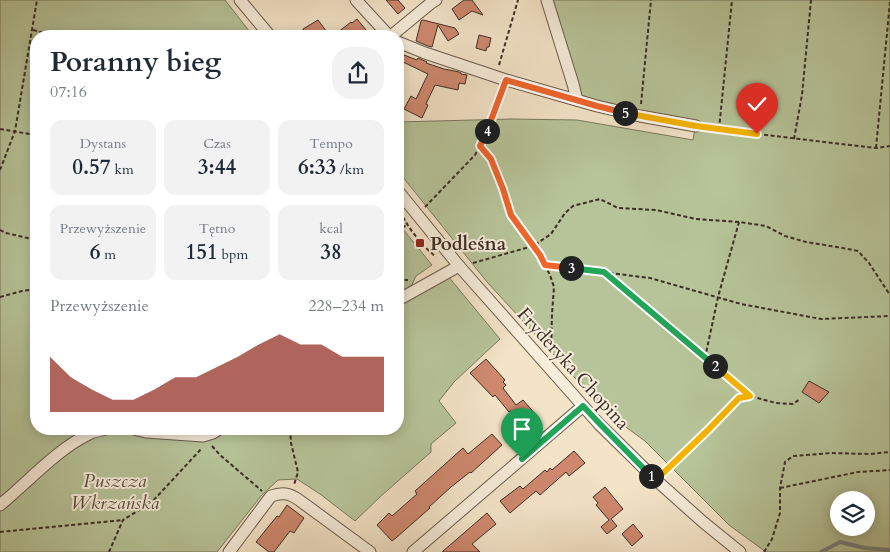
<!DOCTYPE html>
<html lang="pl">
<meta charset="utf-8">
<style>
body{margin:0;font-family:Cardo,serif;background:#f2f2f3;color:#1f2937;height:100vh;display:flex;flex-direction:column;font-size:19px;white-space:nowrap}
*{box-sizing:border-box;margin:0}
p{font-size:16px;color:#747a83}
.icon{flex:none;width:28px;height:28px;fill:none;stroke:currentColor;stroke-width:2;stroke-linecap:round;stroke-linejoin:round}
.map{position:relative;flex:1;overflow:hidden}
.drawer{position:absolute;left:30px;top:30px;width:374px;height:405px;display:flex;flex-direction:column;background:#fff;border-radius:20px;box-shadow:0 2px 12px #0003}
.drawer>*{flex:none}
.fabs{position:absolute;left:830px;top:491px;display:grid;gap:10px}
.fabs a{display:grid;place-items:center;width:45px;height:45px;border-radius:50%;background:#fff;box-shadow:0 2px 12px #0003;font-size:25px}
.pin{position:absolute;display:grid;place-items:center;width:42px;height:42px;color:#fff;margin:-51px -21px;border-radius:50% 50% 50% 0;rotate:-45deg;box-shadow:0 0 5px #0007}
.pin .icon{rotate:45deg}
.km{position:absolute;width:25px;height:25px;margin:-12px;border-radius:50%;background:#222;color:#fff;font-size:14px;line-height:25px;text-align:center}
.round{display:grid;place-items:center;flex:none;width:52px;height:52px;border-radius:20px;background:#f2f2f3}
.headline{display:flex;align-items:center;justify-content:space-between;height:85px;padding:0 20px}
h1{font-size:28px;font-weight:800;line-height:38px}
.stats{display:grid;grid-template-columns:repeat(3,1fr);gap:8px;height:85px;padding:5px 20px}
.stats div{display:grid;align-content:center;border-radius:12px;background:#f2f2f3;text-align:center}
.stats b{font-size:21px;font-weight:800}
.stats small{font-size:14px;font-weight:400}
.stats p{font-size:14px}
.chart{height:140px;padding:10px 20px}
.chart p{display:flex;justify-content:space-between}
.chart svg{width:100%;height:90px;margin-top:5px;fill:#8f2418;opacity:.7}
.map>svg:first-child{display:block}
.green{fill:#b7c499;stroke:#7a7960;fill-rule:evenodd}
.lines{fill:none;stroke-linecap:round;stroke-linejoin:round}
.stream{stroke:#788382;stroke-width:4}
.building{fill:#cf886e;stroke:#3c2e26}
.minor-casing{stroke:#6a5b4e;stroke-width:13}
.path{stroke:#3c2e26;stroke-width:2;stroke-dasharray:4 2.5;stroke-linecap:butt}
.minor{stroke:#f7eddb;stroke-width:11}
.split-1-casing{stroke:#fff;stroke-width:10}
.split-2-casing{stroke:#fff;stroke-width:10}
.split-3-casing{stroke:#fff;stroke-width:10}
.split-4-casing{stroke:#fff;stroke-width:10}
.split-5-casing{stroke:#fff;stroke-width:10}
.split-6-casing{stroke:#fff;stroke-width:10}
.split-1{stroke:#22a559;stroke-width:6}
.split-2{stroke:#f5b400;stroke-width:6}
.split-3{stroke:#22a559;stroke-width:6}
.split-4{stroke:#f0652b;stroke-width:6}
.split-5{stroke:#f0652b;stroke-width:6}
.split-6{stroke:#f5b400;stroke-width:6}
.poi-dot{fill:#8f2418;stroke:#f7eddb;stroke-width:2}
.labels{text-anchor:middle;stroke-width:4;stroke-linejoin:round;paint-order:stroke}
.poi-label{font-size:19px;font-weight:bold;fill:#3c2e26;stroke:#f7eddb;text-anchor:start}
.street-label{font-size:19px;fill:#3c2e26;stroke:#f7eddb}
.park-label{font-size:19px;font-style:italic;fill:#554c3d;stroke:#f7eddb}
</style>
<div class="map">
<svg width="890" height="552" viewBox="0 0 890 552">
<rect width="100%" height="100%" fill="#f3e3c7"/>
<filter id="stains"><feTurbulence type="fractalNoise" baseFrequency=".004" numOctaves="4"/><feColorMatrix values="0 0 0 0 .2 0 0 0 0 .09 0 0 0 0 .02 0 0 0 .5 -.17"/></filter>
<radialGradient id="worn" r=".72"><stop offset=".6" stop-color="#630" stop-opacity="0"/><stop offset="1" stop-color="#630" stop-opacity=".3"/></radialGradient>
<g class="green">
<polygon points="0,0 225,0 253,36 36,36 36,429 398,429 398,306 410,300 447,275 500,339 454,382 439,401 456,423 431,444 431,452 381,496 355,521 320,494 297,479 278,480 261,496 217,552 0,552"/>
<path d="M552,0H890V552H766L729,525L645,441L615,419L587,391L487,282L398,171V122L511,119L577,120L693,140L696,122L640,112L580,97ZM839,500H866V528H839Z"/>
<polygon points="398,223 432,265 416,276 410,289 398,297"/>
</g>
<g class="lines">
<polyline class="stream" points="821,552 840,542 865,548 890,550"/>
</g>
<g class="building">
<polygon points="386,0 398,0 405,8 398,14"/>
<polygon points="464,0 472,0 483,15 472,11 459,20 452,9"/>
<polygon points="357,19 366,30 358,36 333,36 351,22 352,23"/>
<polygon points="318,20 330,36 308,36 303,30 303,29"/>
<polygon points="423,20 455,28 459,34 448,41 438,25 432,47 428,46 416,41 421,21"/>
<polygon points="479,35 491,38 489,47 487,47 486,51 476,48"/>
<polygon points="404,55 417,60 418,58 427,62 426,63 444,69 459,72 461,73 461,74 467,75 465,84 459,83 458,90 435,85 426,104 428,105 422,118 404,109 411,96 416,99 428,74 401,61"/>
<polygon points="486,359 505,380 503,382 506,385 503,388 516,405 523,400 536,415 524,426 511,411 509,412 495,395 493,397 470,373"/>
<polygon points="809,381 829,392 819,403 802,392"/>
<polygon points="492,434 502,445 471,473 470,472 451,487 429,507 430,508 397,537 392,541 377,525 389,513 392,516 417,494 415,491 463,448 468,454"/>
<polygon points="574,451 585,463 569,476 566,472 540,495 536,491 510,513 500,501 520,486 523,489 545,470 547,472 550,468 552,470"/>
<polygon points="605,487 623,509 611,519 617,526 607,534 601,527 609,520 596,505 598,503 593,497"/>
<polygon points="287,505 304,518 294,533 290,531 274,552 269,552 256,542 277,516 279,517"/>
<polygon points="487,513 496,524 472,544 480,552 442,552"/>
<polygon points="633,524 643,536 632,546 622,534"/>
</g>
<g class="lines">
<defs>
<g id="minor">
<polyline points="240,0 270,36"/>
<polyline points="356,0 389,36"/>
<polyline points="547,0 573,84 577,100"/>
<polyline points="391,36 431,3 436,0"/>
<polyline points="398,42 425,53 506,80 597,106 640,116 696,126"/>
<polyline points="398,191 459,266 599,424 656,480 703,522 740,552"/>
<polyline points="398,300 459,266"/>
<polyline points="134,429 146,432 203,436 213,433 219,429"/>
<path d="M0,505C28,482 58,448 91,433C96,431 101,430 106,429"/>
<path d="M229,552L271,496C282,492 289,493 299,500L370,552"/>
<polyline points="413,552 583,406"/>
</g>
</defs>
<use href="#minor" class="minor-casing"/>
<g class="path">
<polyline points="33,30 56,36"/>
<polyline points="499,65 518,0"/>
<polyline points="641,104 651,0"/>
<polyline points="706,128 876,148 890,146"/>
<polyline points="0,129 36,135"/>
<polyline points="719,129 732,0"/>
<polyline points="794,139 802,95 811,0"/>
<polyline points="480,146 491,159 503,189 511,215 540,255 550,275 554,287 552,314 551,353"/>
<polyline points="876,148 890,2"/>
<polyline points="0,170 15,131 37,0"/>
<polyline points="425,207 475,155 485,136 502,90"/>
<path d="M403,217C411,232 423,246 436,257"/>
<polyline points="0,230 6,233 36,240"/>
<polyline points="398,233 407,224"/>
<polyline points="473,263 533,246 551,234 565,213 573,206 600,199 618,208 656,210 696,219 739,222 766,226 785,236 806,242 837,247 858,251 869,263 890,295"/>
<polyline points="545,265 650,278 741,304 821,319 890,316"/>
<polyline points="604,272 677,335 750,396"/>
<polyline points="398,280 408,280"/>
<polyline points="0,297 22,291 36,289"/>
<polyline points="705,358 718,297 739,222"/>
<polyline points="290,429 291,443 298,472 294,485"/>
<polyline points="212,446 220,455 262,491"/>
<polyline points="665,472 708,431 739,398 750,396 776,403 793,404 800,399"/>
<polyline points="780,488 858,472 890,470"/>
<polyline points="0,532 123,520"/>
<polyline points="109,552 123,520 152,502 202,448"/>
<polyline points="764,552 772,539 780,513 780,488 785,462 793,456 831,453 870,454 890,452"/>
</g>
<use href="#minor" class="minor"/>
</g>
<g class="lines">
<defs>
<polyline id="split-1" points="522,459 583,406 600,424 651,476"/>
<polyline id="split-2" points="651,476 656,480 708,430 739,398 750,396 715,366"/>
<polyline id="split-3" points="571,268 604,272 715,366"/>
<polyline id="split-4" points="487,131 480,146 491,159 503,189 511,215 540,255 545,265 571,268"/>
<polyline id="split-5" points="487,131 506,80 597,106 625,113"/>
<polyline id="split-6" points="625,113 696,126 757,134"/>
</defs>
<use href="#split-1" class="split-1-casing"/>
<use href="#split-2" class="split-2-casing"/>
<use href="#split-3" class="split-3-casing"/>
<use href="#split-4" class="split-4-casing"/>
<use href="#split-5" class="split-5-casing"/>
<use href="#split-6" class="split-6-casing"/>
<use href="#split-1" class="split-1"/>
<use href="#split-2" class="split-2"/>
<use href="#split-3" class="split-3"/>
<use href="#split-4" class="split-4"/>
<use href="#split-5" class="split-5"/>
<use href="#split-6" class="split-6"/>
</g>
<rect class="poi-dot" x="415" y="238" width="10" height="10" rx="2.5"/>
<g class="labels">
<g class="poi-label">
<text x="430" y="250">Podleśna</text>
</g>
<g class="street-label">
<text transform="translate(574 368) rotate(48)" y="7">Fryderyka Chopina</text>
</g>
<g class="park-label">
<text x="115" y="487">Puszcza<tspan x="115" dy="22">Wkrzańska</tspan></text>
</g>
</g>
<rect width="100%" height="100%" filter="url(#stains)"/>
<rect width="100%" height="100%" fill="url(#worn)"/>
</svg>
<div class="fabs">
<a><svg class="icon" aria-label="layers" viewBox="0 0 24 24"><path d="M12 4l9 5-9 5-9-5zM3 14l9 5 9-5"/></svg></a>
</div>
<div class="pin" style="left:522px;top:459px;background:#1e9e55"><svg class="icon" aria-label="arrive" viewBox="0 0 24 24"><path d="M6 21V4h12l-3 4 3 4H6"/></svg></div>
<div class="pin" style="left:757px;top:134px;background:#d93025"><svg class="icon" aria-label="check" viewBox="0 0 24 24"><path d="M5 12l5 5 9-10"/></svg></div>
<b class="km" style="left:651px;top:476px">1</b>
<b class="km" style="left:715px;top:366px">2</b>
<b class="km" style="left:571px;top:268px">3</b>
<b class="km" style="left:487px;top:131px">4</b>
<b class="km" style="left:625px;top:113px">5</b>
<section class="drawer">
<div class="headline"><div><h1>Poranny bieg</h1><p>07:16</p></div><a class="round"><svg class="icon" aria-label="share" viewBox="0 0 24 24"><path d="M12 15V3M7 8l5-5 5 5M5 13v7h14v-7"/></svg></a></div>
<div class="stats">
<div><p>Dystans</p><b>0.57<small> km</small></b></div>
<div><p>Czas</p><b>3:44</b></div>
<div><p>Tempo</p><b>6:33<small> /km</small></b></div>
</div>
<div class="stats">
<div><p>Przewyższenie</p><b>6<small> m</small></b></div>
<div><p>Tętno</p><b>151<small> bpm</small></b></div>
<div><p>kcal</p><b>38</b></div>
</div>
<div class="chart"><p><span>Przewyższenie</span>228–234 m</p>
<svg viewBox="0 0 160 44" preserveAspectRatio="none"><path d="M0 44V17L10 27L20 33L30 38L40 38L50 33L60 27L70 27L80 22L90 17L100 11L110 6L120 11L130 11L140 17L150 17L160 17V44z"/></svg>
</div>
</section>
</div>
